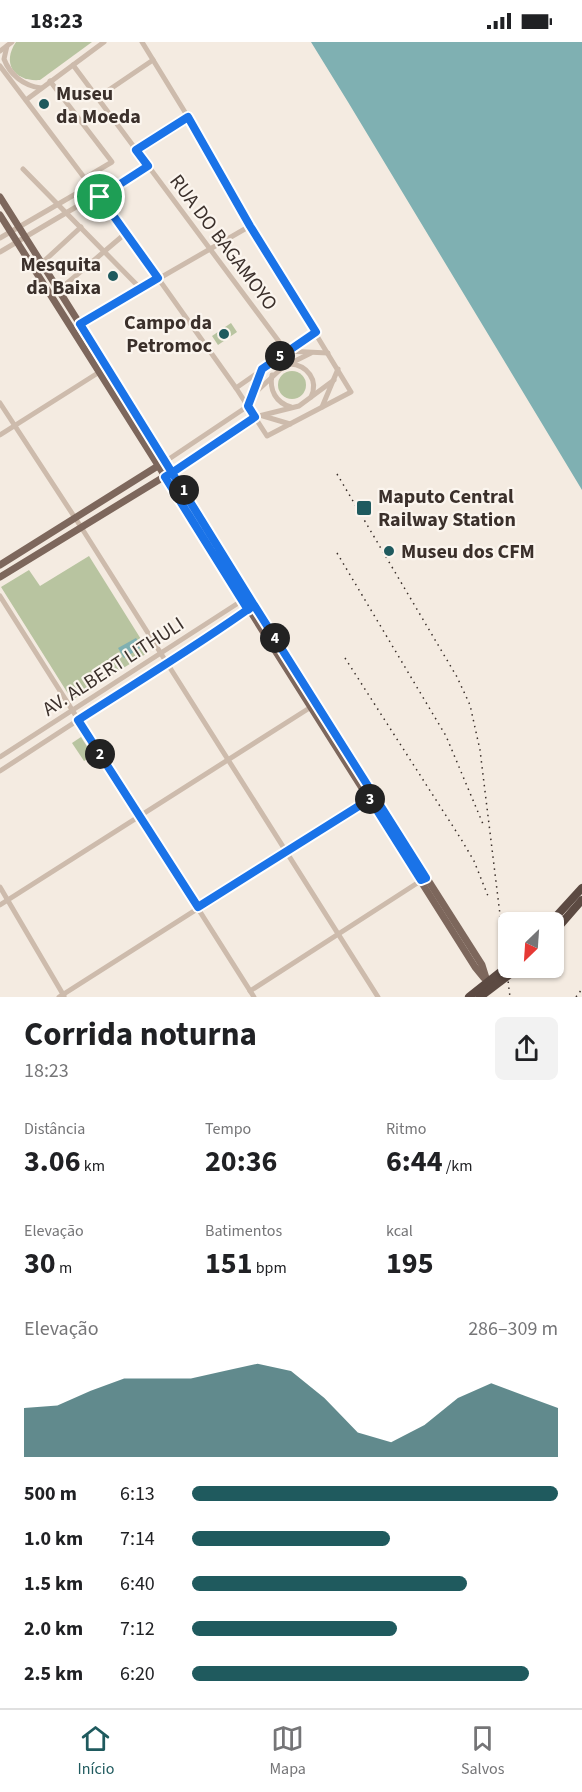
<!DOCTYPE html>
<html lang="pt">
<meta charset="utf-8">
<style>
body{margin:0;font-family:"Source Sans 3",sans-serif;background:#f2f2f2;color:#202124;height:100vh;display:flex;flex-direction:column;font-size:22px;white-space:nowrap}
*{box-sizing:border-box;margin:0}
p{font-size:20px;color:#757577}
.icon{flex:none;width:33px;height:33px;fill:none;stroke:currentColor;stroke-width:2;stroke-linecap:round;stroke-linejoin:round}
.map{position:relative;height:955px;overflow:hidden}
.side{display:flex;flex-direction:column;background:#fff;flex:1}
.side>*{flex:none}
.needle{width:39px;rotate:205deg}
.tools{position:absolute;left:498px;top:870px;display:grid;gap:12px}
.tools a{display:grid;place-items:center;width:66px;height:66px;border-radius:9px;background:#fff;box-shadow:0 2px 4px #0004;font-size:30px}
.pin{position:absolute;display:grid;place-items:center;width:51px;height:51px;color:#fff;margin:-26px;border:3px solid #fff;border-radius:50%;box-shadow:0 2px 6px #0007}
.km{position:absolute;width:30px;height:30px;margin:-15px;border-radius:50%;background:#222;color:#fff;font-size:16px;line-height:30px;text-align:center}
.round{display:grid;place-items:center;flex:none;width:63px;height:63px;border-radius:9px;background:#f2f2f2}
.head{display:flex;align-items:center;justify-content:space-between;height:102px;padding:0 24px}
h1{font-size:33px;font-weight:700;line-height:45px}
.stats{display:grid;grid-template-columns:repeat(3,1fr);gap:9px;height:102px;padding:6px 24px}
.stats div{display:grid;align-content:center}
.stats b{font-size:30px;font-weight:700}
.stats small{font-size:16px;font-weight:400}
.stats p{font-size:16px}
.chart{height:168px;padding:12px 24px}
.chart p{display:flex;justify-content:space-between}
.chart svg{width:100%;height:108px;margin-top:6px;fill:#1f5a5e;opacity:.7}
ul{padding:0 24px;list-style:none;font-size:20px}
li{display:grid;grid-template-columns:96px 72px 1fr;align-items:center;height:45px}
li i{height:15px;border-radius:8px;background:#1f5a5e}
.status{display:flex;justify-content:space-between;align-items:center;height:42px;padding:0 30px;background:#fff;direction:ltr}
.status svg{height:16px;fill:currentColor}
.tab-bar{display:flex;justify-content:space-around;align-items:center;height:84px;border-top:2px solid #e0e0e0;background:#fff;font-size:16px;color:#757577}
.tab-bar a{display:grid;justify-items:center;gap:3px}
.tab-bar .on{color:#1f5a5e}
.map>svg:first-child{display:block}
.green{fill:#b8c4a0}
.water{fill:#7fb0b2}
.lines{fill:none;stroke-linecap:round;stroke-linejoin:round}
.minor{stroke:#cdbbac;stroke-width:5}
.major{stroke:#7d675c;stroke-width:7}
.highway{stroke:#5c4a42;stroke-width:8}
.rail{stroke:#3b302b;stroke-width:1.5;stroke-dasharray:1.5 4.5;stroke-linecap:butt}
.highway-bridge{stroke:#5c4a42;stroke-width:8}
.route-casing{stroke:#fff;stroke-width:12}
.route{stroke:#1a73e8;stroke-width:8}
.poi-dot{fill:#1f5a5e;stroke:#fbf5ee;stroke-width:2}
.labels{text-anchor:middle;stroke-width:4.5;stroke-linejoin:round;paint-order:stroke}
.poi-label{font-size:20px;font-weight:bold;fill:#3b302b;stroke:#fbf5ee;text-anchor:start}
.street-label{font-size:20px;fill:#3b302b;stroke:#fbf5ee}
</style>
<div class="status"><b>18:23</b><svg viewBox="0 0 49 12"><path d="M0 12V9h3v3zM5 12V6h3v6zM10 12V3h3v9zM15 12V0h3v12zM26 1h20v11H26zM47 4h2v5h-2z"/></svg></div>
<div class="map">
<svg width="582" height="955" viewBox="0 0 582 955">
<rect width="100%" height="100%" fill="#f4ebe1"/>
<g class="green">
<path d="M16,0H92L40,38C15,40 1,22 16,0Z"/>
<polygon points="231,281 237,290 218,303 212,294"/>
<circle cx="292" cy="343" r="14"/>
<polygon points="89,514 149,610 72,658 1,545 29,528 40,544"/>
<polygon points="81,695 93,714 84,719 72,701"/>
</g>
<g class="water">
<polygon points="311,0 582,0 582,448 348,60"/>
<polygon points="136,596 142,605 124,616 118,606"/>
</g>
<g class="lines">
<g class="minor">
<path d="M7,4L4,17C10,33 24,44 41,46"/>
<polyline points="0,9 12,0"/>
<polyline points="73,23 286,309 328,311"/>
<polyline points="0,24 126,191 236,346 267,394 351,350 250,184 188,75 142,0"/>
<polyline points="50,39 112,120 85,136"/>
<polyline points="97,56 153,18"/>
<polyline points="26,58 104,0"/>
<polyline points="136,108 188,75"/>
<polyline points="23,127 140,246"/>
<polyline points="100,155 148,124"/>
<polyline points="0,196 91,143"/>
<polyline points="0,210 98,152"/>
<polyline points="42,221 81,185"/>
<polyline points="59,248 126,191"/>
<polyline points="80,282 250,184"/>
<path d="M290,322C307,323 319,338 311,355"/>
<path d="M272,333C269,348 276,361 291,365"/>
<polyline points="236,346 316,290"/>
<polyline points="256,350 283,325 311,311"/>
<polyline points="0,361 81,485 378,955"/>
<polyline points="322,365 338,327"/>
<polyline points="263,374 290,382"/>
<polyline points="0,393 101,329"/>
<polyline points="166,419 248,364 262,327"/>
<polyline points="173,430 255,375 299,364 334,338"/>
<polyline points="0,554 254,955"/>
<polyline points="0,715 246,556"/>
<polyline points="0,729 250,566"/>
<polyline points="0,845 64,954"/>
<polyline points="0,863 311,665"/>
<polyline points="250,949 422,838"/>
<polyline points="59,955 370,757"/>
</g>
<g class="major">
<polyline points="0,155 173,430 248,555 482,923 487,939"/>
<polyline points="0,173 475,925 484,936"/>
<polyline points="0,523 161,422"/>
<polyline points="0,535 167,433"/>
</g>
<g class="highway">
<polyline points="551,880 582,846"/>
<polyline points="554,890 582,858"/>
</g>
<g class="rail">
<polyline points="337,432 457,635 470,663 480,708 510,955"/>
<polyline points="337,511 446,694 483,782"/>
<polyline points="345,616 461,797 474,819 488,854"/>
<polyline points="576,955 582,947"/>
</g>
<g class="highway-bridge">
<polyline points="469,955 508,924"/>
<polyline points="480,955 518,926"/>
</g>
</g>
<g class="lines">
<defs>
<path id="route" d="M100,155L158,236L80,282L254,563C197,604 137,640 78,678L198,865L370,757L421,838L426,836L254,563L248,568L165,435L173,430L255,375L248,364L262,327L316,290L250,184L188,75L136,108L148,124L100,155"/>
</defs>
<use href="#route" class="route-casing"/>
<use href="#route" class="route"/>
</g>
<g class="poi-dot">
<circle cx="44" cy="62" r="6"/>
<circle cx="113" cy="234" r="6"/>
<circle cx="224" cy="292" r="6"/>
<rect x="356" y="458" width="16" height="16" rx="3"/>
<circle cx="389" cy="509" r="6"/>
</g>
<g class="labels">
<g class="poi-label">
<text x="56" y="58">Museu<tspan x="56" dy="23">da Moeda</tspan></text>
<text x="101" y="229" text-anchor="end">Mesquita<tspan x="101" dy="23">da Baixa</tspan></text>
<text x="212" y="287" text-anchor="end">Campo da<tspan x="212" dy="23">Petromoc</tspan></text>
<text x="378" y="461">Maputo Central<tspan x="378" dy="23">Railway Station</tspan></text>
<text x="401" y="516">Museu dos CFM</text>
</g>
<g class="street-label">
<text transform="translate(224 200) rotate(53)" y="7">RUA DO BAGAMOYO</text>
<text transform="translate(113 624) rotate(-33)" y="7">AV. ALBERT LITHULI</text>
</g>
</g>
</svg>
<div class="tools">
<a><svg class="needle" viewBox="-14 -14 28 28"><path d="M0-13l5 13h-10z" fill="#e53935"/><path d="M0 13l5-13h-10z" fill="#757577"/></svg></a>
</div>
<div class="pin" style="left:100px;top:155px;background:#1e9e55"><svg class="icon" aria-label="arrive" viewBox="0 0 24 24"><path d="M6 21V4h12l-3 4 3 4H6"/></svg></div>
<b class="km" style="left:184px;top:448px">1</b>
<b class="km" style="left:100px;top:712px">2</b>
<b class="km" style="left:370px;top:757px">3</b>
<b class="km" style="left:275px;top:596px">4</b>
<b class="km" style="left:280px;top:314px">5</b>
</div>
<section class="side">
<div class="head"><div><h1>Corrida noturna</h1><p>18:23</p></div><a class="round"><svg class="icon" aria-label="share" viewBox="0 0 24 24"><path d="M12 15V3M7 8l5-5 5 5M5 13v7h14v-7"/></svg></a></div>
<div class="stats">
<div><p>Distância</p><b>3.06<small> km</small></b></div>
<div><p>Tempo</p><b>20:36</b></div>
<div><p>Ritmo</p><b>6:44<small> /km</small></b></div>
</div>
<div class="stats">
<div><p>Elevação</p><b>30<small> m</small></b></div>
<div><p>Batimentos</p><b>151<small> bpm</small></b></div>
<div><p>kcal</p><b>195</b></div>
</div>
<div class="chart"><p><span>Elevação</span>286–309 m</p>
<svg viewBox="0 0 160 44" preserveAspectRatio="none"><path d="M0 44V24L10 23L20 17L30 12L40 12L50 12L60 9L70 6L80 9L90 20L100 34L110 38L120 31L130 20L140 14L150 19L160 24V44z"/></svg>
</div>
<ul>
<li><b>500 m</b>6:13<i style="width:100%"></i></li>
<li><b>1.0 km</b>7:14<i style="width:54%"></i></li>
<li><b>1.5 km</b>6:40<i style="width:75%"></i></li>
<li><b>2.0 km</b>7:12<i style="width:56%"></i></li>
<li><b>2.5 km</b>6:20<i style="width:92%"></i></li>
</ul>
</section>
<nav class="tab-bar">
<a class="on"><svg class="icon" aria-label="home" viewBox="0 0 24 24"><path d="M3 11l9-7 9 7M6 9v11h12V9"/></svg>Início</a>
<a><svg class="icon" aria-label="map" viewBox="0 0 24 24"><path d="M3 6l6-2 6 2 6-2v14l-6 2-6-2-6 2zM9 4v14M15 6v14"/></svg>Mapa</a>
<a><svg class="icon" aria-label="saved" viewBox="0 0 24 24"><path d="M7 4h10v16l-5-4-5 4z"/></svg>Salvos</a>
</nav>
